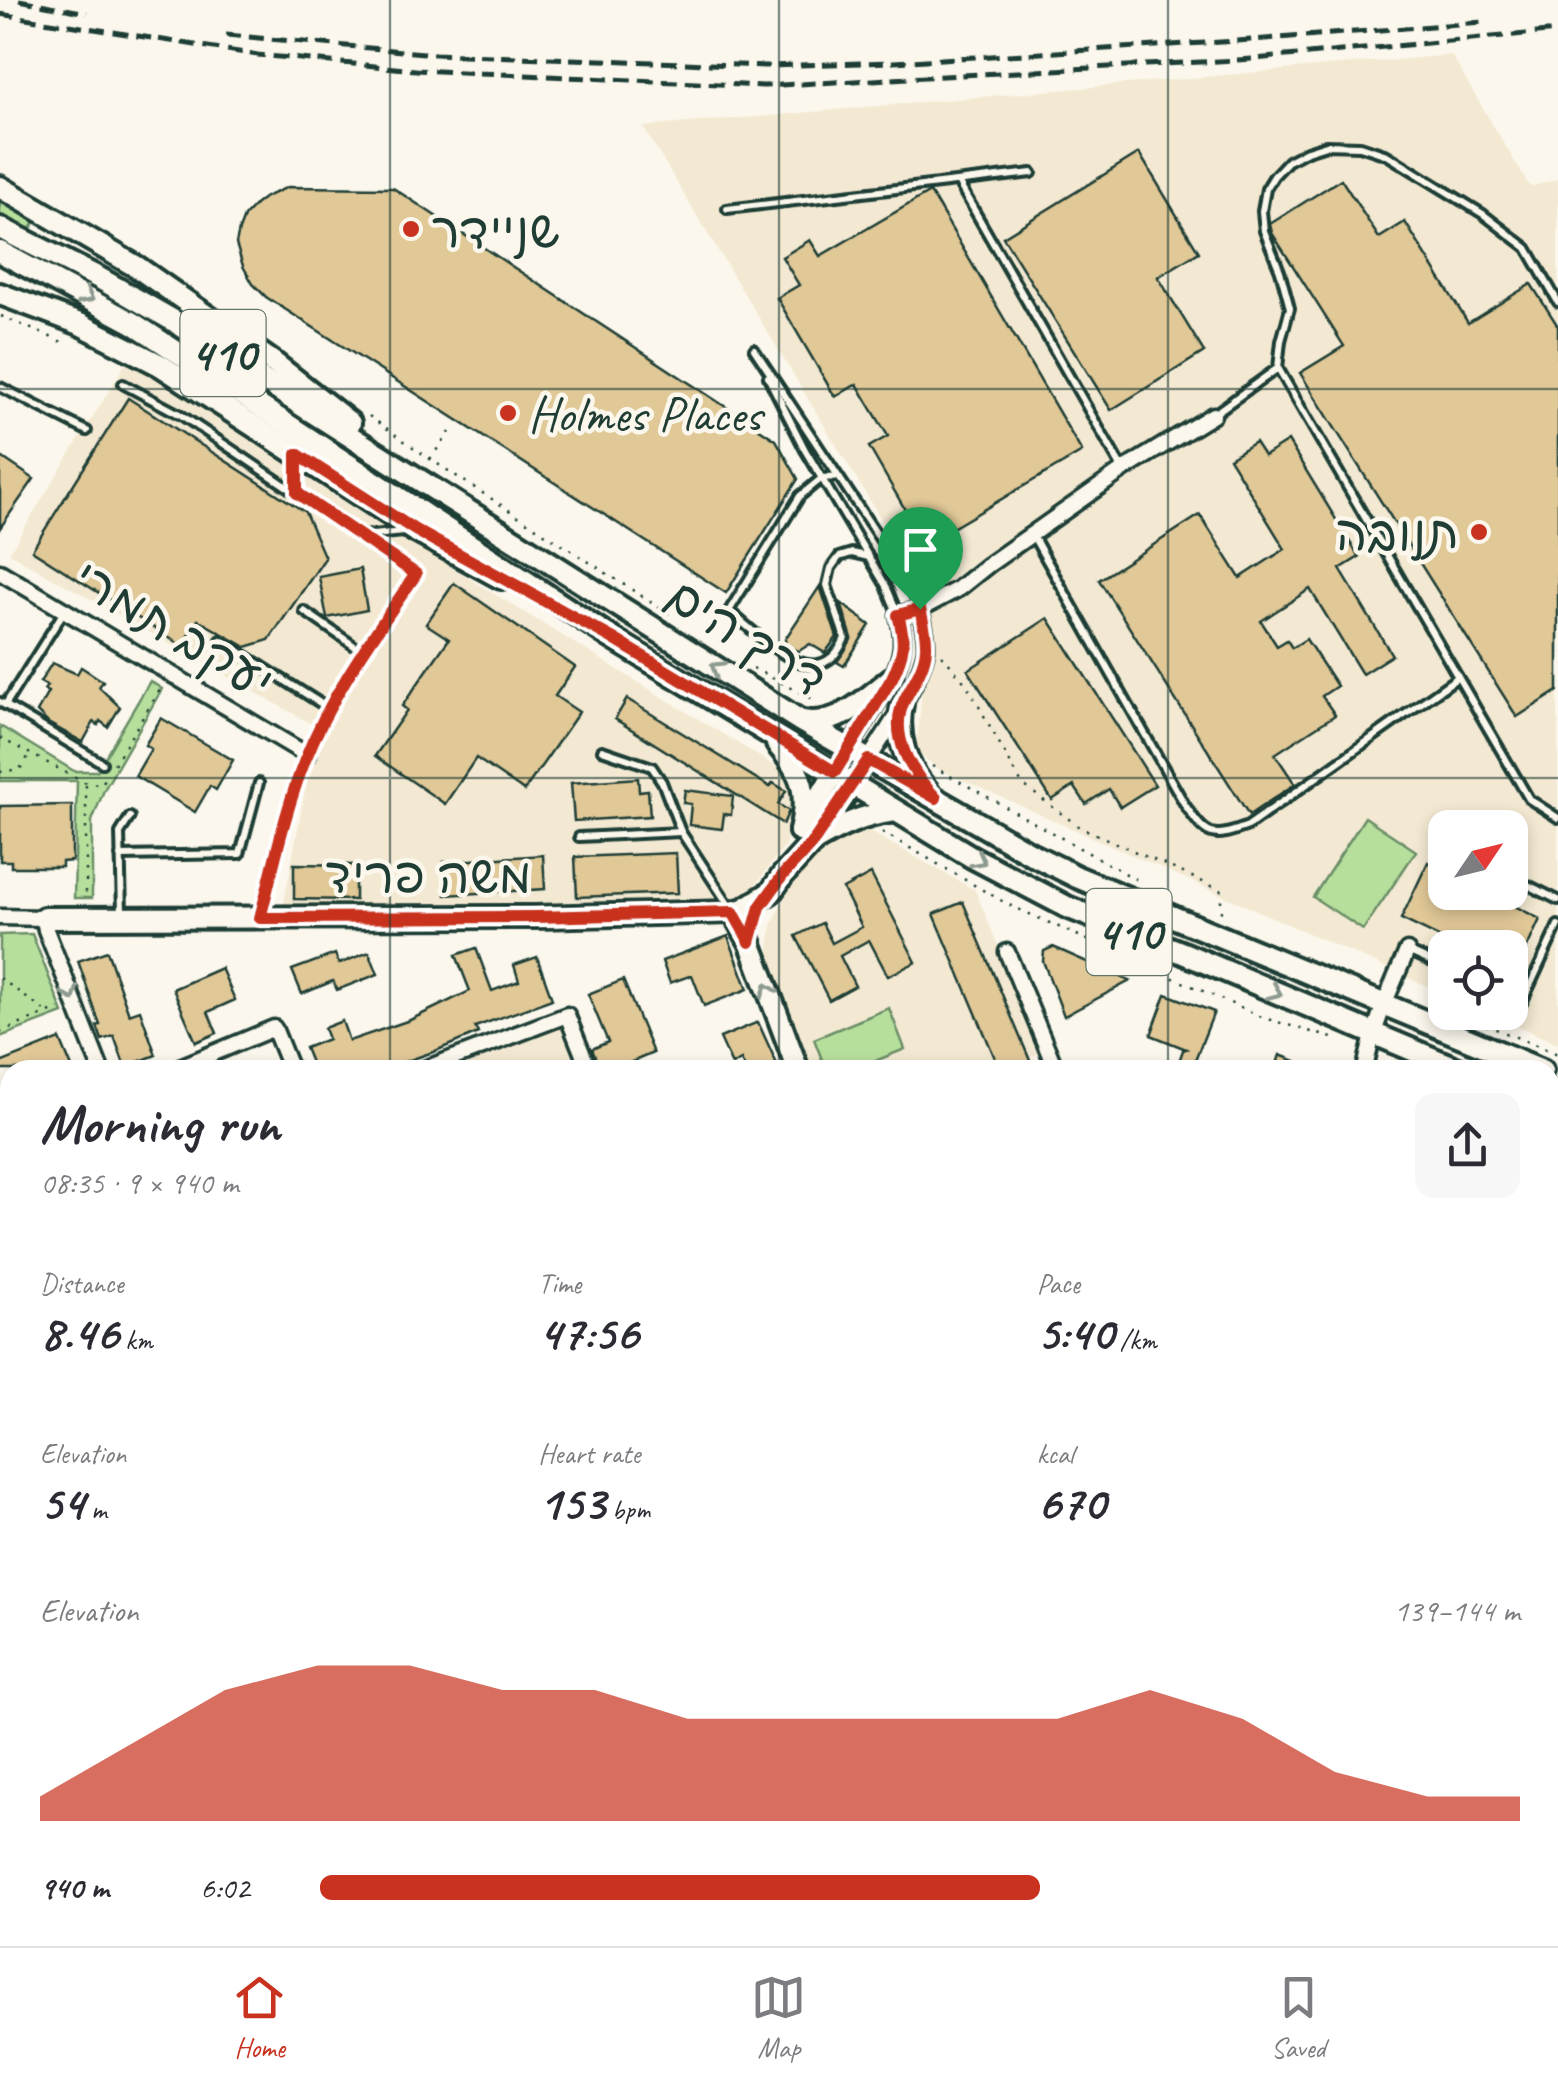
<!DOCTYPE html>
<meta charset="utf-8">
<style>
body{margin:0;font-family:Caveat,"Playpen Sans Hebrew",sans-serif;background:#f7f7f7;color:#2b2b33;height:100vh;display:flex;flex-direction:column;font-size:38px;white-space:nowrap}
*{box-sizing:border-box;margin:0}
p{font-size:32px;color:#7c7c81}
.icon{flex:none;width:55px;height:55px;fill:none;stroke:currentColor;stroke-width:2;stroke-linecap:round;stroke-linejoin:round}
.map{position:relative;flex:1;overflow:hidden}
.side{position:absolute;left:0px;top:1060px;width:1560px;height:888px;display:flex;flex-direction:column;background:#fff;border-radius:30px 30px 0 0;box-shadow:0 5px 15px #0003}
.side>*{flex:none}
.needle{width:65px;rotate:55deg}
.controls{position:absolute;left:1428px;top:810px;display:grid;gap:20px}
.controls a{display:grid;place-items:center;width:100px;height:100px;border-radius:20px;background:#fff;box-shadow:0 5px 15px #0003;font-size:50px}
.pin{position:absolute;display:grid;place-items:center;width:85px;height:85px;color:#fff;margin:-102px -42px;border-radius:50% 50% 50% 0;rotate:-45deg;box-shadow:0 0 10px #0007}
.pin .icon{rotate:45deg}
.round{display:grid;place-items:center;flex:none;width:105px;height:105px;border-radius:20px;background:#f7f7f7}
.headline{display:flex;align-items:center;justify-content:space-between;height:170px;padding:0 40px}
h1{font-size:55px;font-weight:700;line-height:75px}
.figures{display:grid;grid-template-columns:repeat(3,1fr);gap:15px;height:170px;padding:10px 40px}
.figures div{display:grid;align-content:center}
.figures b{font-size:50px;font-weight:700}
.figures small{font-size:28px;font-weight:400}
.figures p{font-size:28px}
.chart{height:280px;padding:20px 40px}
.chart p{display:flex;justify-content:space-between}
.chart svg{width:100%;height:180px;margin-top:10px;fill:#c8321e;opacity:.7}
ul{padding:0 40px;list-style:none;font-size:32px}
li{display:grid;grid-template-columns:160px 120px 1fr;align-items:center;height:75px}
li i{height:25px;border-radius:12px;background:#c8321e}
.tabs{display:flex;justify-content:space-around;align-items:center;height:140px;border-top:2px solid #e1e1e2;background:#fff;font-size:28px;color:#7c7c81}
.tabs a{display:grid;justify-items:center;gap:5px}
.tabs .active{color:#c8321e}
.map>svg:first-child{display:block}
.built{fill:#f3e9d2;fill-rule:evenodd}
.green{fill:#b7df9c;stroke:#6b8e68;stroke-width:2.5}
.building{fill:#e1c897;stroke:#1f3d34;stroke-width:2.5}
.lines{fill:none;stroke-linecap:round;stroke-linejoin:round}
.lane-casing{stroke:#1f3d34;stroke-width:14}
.street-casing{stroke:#1f3d34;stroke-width:21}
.secondary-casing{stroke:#1f3d34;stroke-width:28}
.primary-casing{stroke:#1f3d34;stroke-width:28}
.path{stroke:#1f3d34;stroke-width:2.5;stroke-dasharray:2.5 8;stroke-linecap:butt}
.lane{stroke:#fbf7ec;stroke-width:6}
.street{stroke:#fbf7ec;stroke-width:14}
.secondary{stroke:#fbf7ec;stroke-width:20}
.primary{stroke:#fbf7ec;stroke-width:20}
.rail{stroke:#1f3d34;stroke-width:5;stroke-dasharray:15 8;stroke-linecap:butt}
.oneway{stroke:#8d9a90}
.route-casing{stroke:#fff;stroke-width:20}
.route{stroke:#c8321e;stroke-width:12}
.grid{fill:none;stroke:#1f3d34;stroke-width:2.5;stroke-opacity:0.55}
.poi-dot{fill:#c8321e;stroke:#fbf7ec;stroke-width:4}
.labels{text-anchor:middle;stroke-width:9;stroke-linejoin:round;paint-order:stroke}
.shield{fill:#fbf7ec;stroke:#61756b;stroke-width:2.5}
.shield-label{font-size:48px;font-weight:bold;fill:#1f3d34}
.poi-label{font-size:50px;fill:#1f3d34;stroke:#fbf7ec;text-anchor:start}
.street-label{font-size:50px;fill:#1f3d34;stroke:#fbf7ec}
</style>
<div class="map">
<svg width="1558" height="1946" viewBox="0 0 1558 1946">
<rect width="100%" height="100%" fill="#fbf7ec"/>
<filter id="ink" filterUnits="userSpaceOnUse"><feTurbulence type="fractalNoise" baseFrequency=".01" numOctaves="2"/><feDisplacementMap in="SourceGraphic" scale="20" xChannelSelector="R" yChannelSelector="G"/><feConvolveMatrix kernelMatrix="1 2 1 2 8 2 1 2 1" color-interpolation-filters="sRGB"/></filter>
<g filter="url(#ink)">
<g class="built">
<path d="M1451,55L1530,187L1558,179V1044L1488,1013L1510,1012V948H1445V994L938,769L916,751L922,693L936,629L918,580L643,127ZM1445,828H1510V892H1445Z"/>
<polygon points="131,355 405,539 794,778 797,797 785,846 753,888 719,906 282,913 317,727 9,553"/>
<polygon points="863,828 975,890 1042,1052 1000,1070 807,1070 774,986 768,955 772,925 786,894 834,835"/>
<polygon points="565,1021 584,1070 439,1070"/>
<polygon points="1558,1491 1558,1759 1550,1758 1550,1550"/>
<polygon points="457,1938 764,1938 767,1946 460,1946"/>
</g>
<g class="green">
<polygon points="0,195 37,217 30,231 0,215"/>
<polygon points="150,681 162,689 104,790 92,821 92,898 74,898 77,781 0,781 0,726 74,771 97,771"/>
<polygon points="1365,817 1416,851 1363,930 1313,897"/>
<polygon points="32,934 63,1013 0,1037 0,935"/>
<polygon points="889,1008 905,1049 853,1070 826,1070 814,1039"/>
<polygon points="10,1392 10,1461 0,1465 0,1396"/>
<polygon points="771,1938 830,1938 833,1946 775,1946"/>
</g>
<g class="building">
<polygon points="1139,153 1199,252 1158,277 1204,352 1111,410 1003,237"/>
<polygon points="1341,179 1379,238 1405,222 1468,323 1531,284 1558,326 1558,691 1517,717 1300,373 1344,346 1272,233 1270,224"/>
<polygon points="288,187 393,188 776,440 798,479 726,593 266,297 253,284 243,266 236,244 239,230 244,217 256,204 265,197"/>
<polygon points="930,192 1082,452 925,544 869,447 888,436 857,384 835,397 777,298 799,285 782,257 810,240 820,256"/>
<polygon points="128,398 305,512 325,558 269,640 246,647 198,620 182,646 32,550"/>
<polygon points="1288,441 1359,557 1340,569 1392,655 1362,674 1310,589 1261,621 1277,646 1287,640 1292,648 1306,639 1337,686 1322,696 1335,715 1275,754 1295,784 1249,815 1099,580 1200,515 1240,578 1285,549 1229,458 1255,442 1264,456"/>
<polygon points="0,456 34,479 0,528"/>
<polygon points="360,569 367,610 327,618 319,577"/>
<polygon points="454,583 575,667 555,696 579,712 524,791 476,758 445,804 375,756 407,710 402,706 449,639 426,624"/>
<polygon points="820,586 837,637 825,653 810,644 799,651 792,649 786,645 785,639"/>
<polygon points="841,603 870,625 844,666 837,662 852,638"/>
<polygon points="1048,618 1155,785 1120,807 1109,789 1086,804 1074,786 1052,800 968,670"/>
<polygon points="52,663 77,674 81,667 103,681 99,687 120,707 108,727 100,721 98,725 94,722 83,742 48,723 37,712 48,692 44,690 47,686 40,682"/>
<polygon points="627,699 770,787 773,783 786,791 778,804 789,811 783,824 615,719"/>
<polygon points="161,718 233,760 216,790 210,786 195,812 135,776 151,749 145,745"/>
<polygon points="638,778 639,791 648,790 650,816 574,821 571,783"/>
<polygon points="685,790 733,796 731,815 724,814 722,829 689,825 691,804 683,803"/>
<polygon points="72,805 72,861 62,862 62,867 11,867 11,861 0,861 0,806"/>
<polygon points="676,853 678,893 577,897 575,857"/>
<polygon points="543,855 545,889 446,895 444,862"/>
<polygon points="1428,862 1445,871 1445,892 1487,892 1540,919 1510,985 1510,948 1461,948 1401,919"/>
<polygon points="294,864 355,865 355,900 294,899"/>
<polygon points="871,874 916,962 888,976 869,940 840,956 855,986 829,1000 796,936 822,923 832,943 862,927 843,889"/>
<polygon points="963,902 1034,1070 1000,1070 934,914"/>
<polygon points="728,936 748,989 704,1006 692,975 670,983 662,961"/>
<polygon points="1053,947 1130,981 1064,1016 1043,961 1044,951"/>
<polygon points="476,948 492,991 519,981 514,965 537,957 552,999 475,1027 478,1033 433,1052 381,1070 314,1070 305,1048 328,1039 324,1028 342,1021 349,1041 410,1020 470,991 456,955"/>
<polygon points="107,951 129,1014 140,1010 156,1055 125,1067 114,1036 102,1040 97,1026 100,1025 78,961"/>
<polygon points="369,952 378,974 337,990 333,981 302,994 292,970 335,954 339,964"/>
<polygon points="221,968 235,1000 208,1012 217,1033 196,1042 173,989"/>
<polygon points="623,980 653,1053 613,1070 600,1070 592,1049 608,1042 588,994"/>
<polygon points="1166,994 1214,1012 1191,1070 1176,1070 1183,1050 1186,1049 1151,1035"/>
<polygon points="758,1022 777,1064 763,1070 746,1070 741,1060 732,1065 720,1038"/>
<polygon points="60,1039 73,1070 0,1070 0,1063"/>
<polygon points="1280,1055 1316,1069 1316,1070 1275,1070"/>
</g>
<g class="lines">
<defs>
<g id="lane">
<polyline points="958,182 1123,470"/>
<polyline points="727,209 1032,173"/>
<polyline points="1558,302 1527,248 1483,214 1387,155 1360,146 1326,145 1307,151 1288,161 1274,176 1266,189 1262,211 1264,231 1280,271 1290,308 1281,341 1278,368 1529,799 1558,818"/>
<polyline points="754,349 909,583 920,609"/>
<polyline points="768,377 805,450 886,586 898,615"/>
<path d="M123,384L181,415L416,574C377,631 336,686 309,750C287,801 276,858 262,911"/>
<polyline points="0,387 87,431"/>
<polyline points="1214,414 1278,368"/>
<polyline points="297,460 297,492"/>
<path d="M838,477L822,478L800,496L729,611C760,635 818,701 845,638L827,585L831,568L839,557L852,553L869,557"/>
<polyline points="362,536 404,532"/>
<path d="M1033,536L1185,805C1207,837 1211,840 1248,826L1458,677"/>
<polyline points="304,611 363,652"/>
<polyline points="221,640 320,703 330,706"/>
<polyline points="0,702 102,763"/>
<polyline points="5,705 63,613"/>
<polyline points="602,750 652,767 662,782 681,832 730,907"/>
<polyline points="579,837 681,832"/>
<polyline points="120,856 240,854 259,783"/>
<polyline points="1510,876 1558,900"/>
<polyline points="122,913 120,833 130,817"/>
<polyline points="1410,952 1445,968"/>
<polyline points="1510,997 1522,1003 1558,925"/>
</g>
<g id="street">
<polyline points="0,572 307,755"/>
<path d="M835,772L892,678C903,655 905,640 898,615L920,609L958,589L988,565L1123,470L1213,415"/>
<path d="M853,783C873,752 922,683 926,649C927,636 923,622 920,609"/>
<polyline points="0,917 44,918 46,930 101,1070"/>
<polyline points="1007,952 1056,1070"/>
<polyline points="173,1070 274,1028 291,1070"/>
<polyline points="422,1070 567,1015 589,1070"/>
<path d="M1365,1070C1372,1028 1390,990 1407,951"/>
<polyline points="0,1387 10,1383"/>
<polyline points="0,1472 10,1468"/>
<polyline points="1550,1502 1558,1439"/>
<polyline points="1550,1848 1558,1849"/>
<polyline points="448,1938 452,1946"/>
<polyline points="1026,1938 1029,1946"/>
<polyline points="335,1946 351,1940 363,1946"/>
<polyline points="1418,1946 1426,1938"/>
</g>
<g id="secondary">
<polyline points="800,831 835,772"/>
<polyline points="733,912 750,942 798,1070"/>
<polyline points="44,918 535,917 733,912 744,909 771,892 783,875 813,842 853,783"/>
<polyline points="1137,1938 1140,1946"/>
<polyline points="56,1946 80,1938"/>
</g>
<g id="primary">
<polyline points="0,187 137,267 274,363 350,423"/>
<polyline points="0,228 99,278 174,321 304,407 799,720 1035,856 1077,877 1542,1070"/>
<polyline points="0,252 133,323 612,638 972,857 1067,907 1183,953 1460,1070"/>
<polyline points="0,294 80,324 160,365 415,531 501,578"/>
<path d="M902,704C896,734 905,767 927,790"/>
<path d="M803,721C837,728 867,698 892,678"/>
<path d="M777,744C803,774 809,792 800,831"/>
<path d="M813,842C840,826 863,815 895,811"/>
<polyline points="1550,1107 1558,1111"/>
</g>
</defs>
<use href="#lane" class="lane-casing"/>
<use href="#street" class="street-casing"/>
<use href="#secondary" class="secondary-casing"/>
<use href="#primary" class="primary-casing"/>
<g class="path">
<polyline points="1,316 67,344"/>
<polyline points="369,416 430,459 671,615"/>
<polyline points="430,459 450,432"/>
<polyline points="942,655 967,685 1022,784 1078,826 1221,890 1221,918"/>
<polyline points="753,668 817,701"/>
<polyline points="0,738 86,783 102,784 107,775"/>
<polyline points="114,764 162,686"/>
<polyline points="932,766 1139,881"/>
<polyline points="0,772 20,769 30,754"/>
<polyline points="86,785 86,897"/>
<polyline points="882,832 1009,905 1264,1018 1332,1038"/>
<polyline points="0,978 47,1013"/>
<polyline points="1476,1021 1558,1054"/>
<polyline points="0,1032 59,1009"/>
<polyline points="1550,1131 1558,1134"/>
<polyline points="0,1417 10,1413"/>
<polyline points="783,1938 787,1946"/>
</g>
<use href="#lane" class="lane"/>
<use href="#street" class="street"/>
<use href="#secondary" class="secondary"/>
<use href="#primary" class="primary"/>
<g class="rail">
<polyline points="19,0 87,13"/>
<polyline points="0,14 258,55 416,70 763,86 1254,59 1558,31"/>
<polyline points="226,35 435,54 765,66 893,62 1253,40 1483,22"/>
</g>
</g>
<defs><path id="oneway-chevron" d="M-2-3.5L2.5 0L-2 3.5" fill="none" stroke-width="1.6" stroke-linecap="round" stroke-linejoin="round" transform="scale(2.5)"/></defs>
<g class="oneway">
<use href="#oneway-chevron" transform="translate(87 297) rotate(28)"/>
<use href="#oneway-chevron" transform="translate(717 668) rotate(-148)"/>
<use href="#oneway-chevron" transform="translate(979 860) rotate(29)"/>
<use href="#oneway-chevron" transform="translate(768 990) rotate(-111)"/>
<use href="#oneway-chevron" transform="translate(1275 992) rotate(23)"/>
<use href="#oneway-chevron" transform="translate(71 994) rotate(69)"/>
</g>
</g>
<g class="lines" filter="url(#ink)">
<defs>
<path id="route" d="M297,454L415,530L612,638L835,772L892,678C904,653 906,642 898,615L920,609C923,622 927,635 926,648C925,667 913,683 905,699C887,734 912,774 936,798L868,760L813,842L783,875L760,907L750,942L733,912L535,917L260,918C274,865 285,810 305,760C332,692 375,634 416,574L297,493Z"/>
</defs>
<use href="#route" class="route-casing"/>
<use href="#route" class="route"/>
</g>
<path class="grid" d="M390,0V1070M779,0V1070M1168,0V1070M0,389H1558M0,778H1558M0,1168H10M1550,1168H1558M0,1557H10M1550,1557H1558M390,1938V1946M779,1938V1946M1168,1938V1946"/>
<g class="poi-dot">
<circle cx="411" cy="229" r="10"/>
<circle cx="508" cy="413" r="10"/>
<circle cx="1479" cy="532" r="10"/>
</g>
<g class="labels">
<g class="shield">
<rect x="180.5" y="310" width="85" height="86" rx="8"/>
<rect x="1086.5" y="889" width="85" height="86" rx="8"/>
</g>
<g class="shield-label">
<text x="223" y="370">410</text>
<text x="1129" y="949">410</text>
</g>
<g class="poi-label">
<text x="431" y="247">שניידר</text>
<text x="528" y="431">Holmes Places</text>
<text x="1459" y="550" text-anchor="end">תנובה</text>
</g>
<g class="street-label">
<text transform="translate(174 629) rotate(31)" y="18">יעקב תמרי</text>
<text transform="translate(747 636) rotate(32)" y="18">דרך הים</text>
<text x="428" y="892">משה פריד</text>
</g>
</g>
</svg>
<div class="controls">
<a><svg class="needle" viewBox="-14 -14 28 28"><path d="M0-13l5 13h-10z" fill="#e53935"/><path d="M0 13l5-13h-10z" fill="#7c7c81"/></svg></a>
<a><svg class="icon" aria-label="locate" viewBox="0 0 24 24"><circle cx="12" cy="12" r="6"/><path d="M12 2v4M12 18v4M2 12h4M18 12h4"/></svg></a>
</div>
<div class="pin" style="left:920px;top:609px;background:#1e9e55"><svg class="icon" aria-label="arrive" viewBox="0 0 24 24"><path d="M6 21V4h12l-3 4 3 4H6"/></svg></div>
<section class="side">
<div class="headline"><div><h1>Morning run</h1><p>08:35 · 9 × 940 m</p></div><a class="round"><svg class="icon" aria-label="share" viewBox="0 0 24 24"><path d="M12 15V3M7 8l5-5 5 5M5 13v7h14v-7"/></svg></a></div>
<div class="figures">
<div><p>Distance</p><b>8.46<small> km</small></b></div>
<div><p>Time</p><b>47:56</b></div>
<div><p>Pace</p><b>5:40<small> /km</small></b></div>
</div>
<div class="figures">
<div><p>Elevation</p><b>54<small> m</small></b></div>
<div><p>Heart rate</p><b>153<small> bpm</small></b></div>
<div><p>kcal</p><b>670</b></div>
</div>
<div class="chart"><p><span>Elevation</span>139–144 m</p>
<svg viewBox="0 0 160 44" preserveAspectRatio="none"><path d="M0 44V38L10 25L20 12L30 6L40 6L50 12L60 12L70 19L80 19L90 19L100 19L110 19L120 12L130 19L140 32L150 38L160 38V44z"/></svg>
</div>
<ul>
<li><b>940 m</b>6:02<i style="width:60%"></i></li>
</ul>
</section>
</div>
<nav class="tabs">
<a class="active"><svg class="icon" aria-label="home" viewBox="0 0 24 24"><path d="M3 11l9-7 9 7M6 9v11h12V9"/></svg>Home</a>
<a><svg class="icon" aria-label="map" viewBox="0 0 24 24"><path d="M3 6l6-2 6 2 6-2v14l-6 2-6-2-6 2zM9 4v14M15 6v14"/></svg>Map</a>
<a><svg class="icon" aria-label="saved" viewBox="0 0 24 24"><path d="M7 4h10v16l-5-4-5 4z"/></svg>Saved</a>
</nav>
